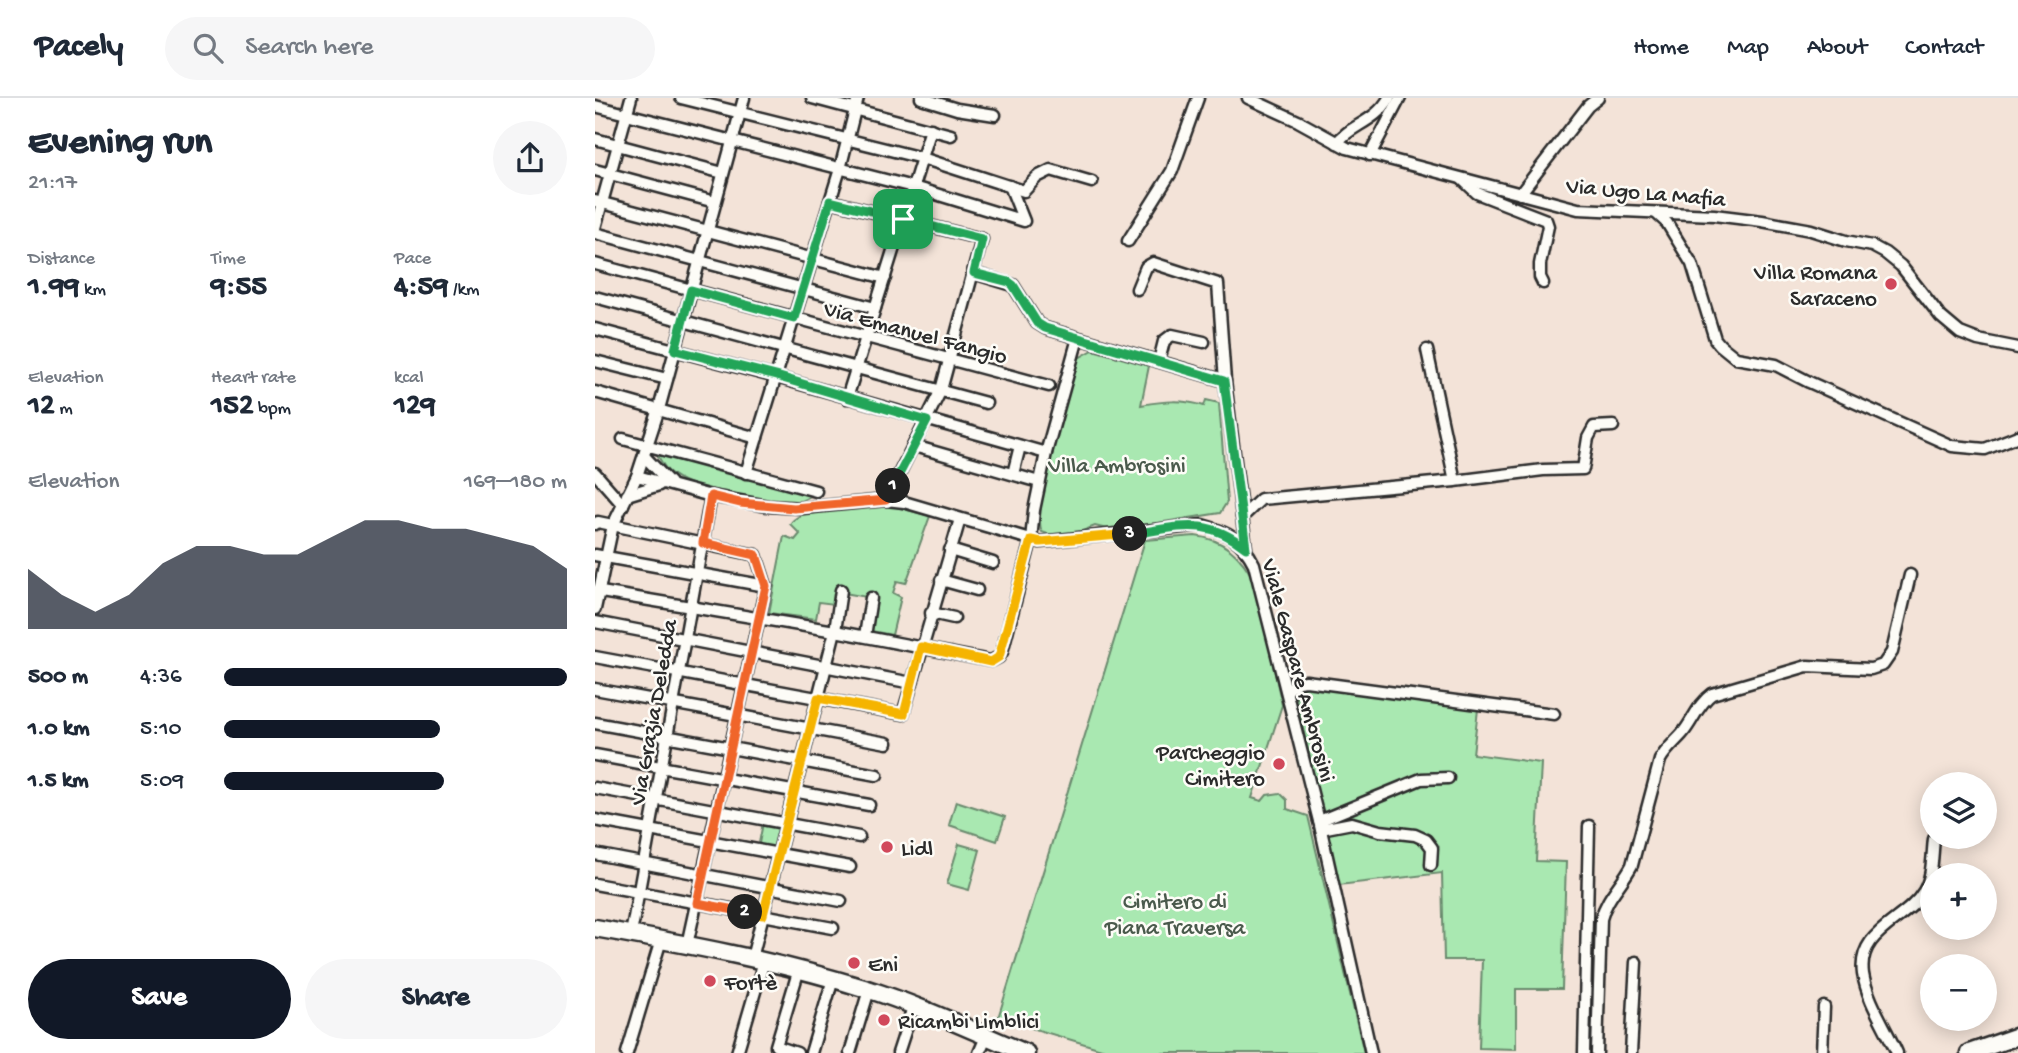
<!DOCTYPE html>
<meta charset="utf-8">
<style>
body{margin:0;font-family:"Gochi Hand",sans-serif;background:#f6f6f7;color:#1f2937;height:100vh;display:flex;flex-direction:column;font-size:26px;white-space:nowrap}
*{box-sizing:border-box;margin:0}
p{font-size:23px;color:#747a83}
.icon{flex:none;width:38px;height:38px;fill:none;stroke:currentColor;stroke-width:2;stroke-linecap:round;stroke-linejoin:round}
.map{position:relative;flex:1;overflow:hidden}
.drawer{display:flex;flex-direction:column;background:#fff;width:595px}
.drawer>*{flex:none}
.fabs{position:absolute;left:1325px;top:674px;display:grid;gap:14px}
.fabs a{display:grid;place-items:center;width:77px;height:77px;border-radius:50%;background:#fff;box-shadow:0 4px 18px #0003;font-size:35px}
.pin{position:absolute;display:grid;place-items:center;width:60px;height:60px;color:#fff;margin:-30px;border-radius:14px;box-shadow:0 4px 10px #0006}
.km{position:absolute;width:35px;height:35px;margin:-18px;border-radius:50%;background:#222;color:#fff;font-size:19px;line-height:35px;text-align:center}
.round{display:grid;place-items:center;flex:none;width:74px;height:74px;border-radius:37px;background:#f6f6f7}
.overview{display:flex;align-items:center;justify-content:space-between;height:119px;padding:0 28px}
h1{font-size:38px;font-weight:700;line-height:52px}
.figures{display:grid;grid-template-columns:repeat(3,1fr);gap:10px;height:119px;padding:7px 28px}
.figures div{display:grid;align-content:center}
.figures b{font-size:30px;font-weight:700}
.figures small{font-size:19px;font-weight:400}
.figures p{font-size:19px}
.chart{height:196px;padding:14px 28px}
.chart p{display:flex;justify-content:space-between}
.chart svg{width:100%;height:126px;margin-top:7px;fill:#111827;opacity:.7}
.button{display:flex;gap:14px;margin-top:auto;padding:14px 28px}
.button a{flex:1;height:80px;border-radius:42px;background:#111827;color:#fff;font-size:28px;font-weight:700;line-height:80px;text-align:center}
.button a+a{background:#f6f6f7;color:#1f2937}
ul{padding:0 28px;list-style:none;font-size:23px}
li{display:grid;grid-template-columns:112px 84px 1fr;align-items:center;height:52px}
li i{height:18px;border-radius:9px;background:#111827}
header{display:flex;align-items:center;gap:42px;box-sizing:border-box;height:98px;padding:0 35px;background:#fff;border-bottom:2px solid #e0e1e3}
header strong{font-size:33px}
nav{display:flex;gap:38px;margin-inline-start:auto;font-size:24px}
.search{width:490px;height:63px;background:#f6f6f7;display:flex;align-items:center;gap:18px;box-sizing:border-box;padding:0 24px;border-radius:38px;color:#747a83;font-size:26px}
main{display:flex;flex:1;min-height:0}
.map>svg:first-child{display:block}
.green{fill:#a9e8b1;stroke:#6a8a6e;stroke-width:2}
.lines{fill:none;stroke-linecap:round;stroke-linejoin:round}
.minor-casing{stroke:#2b2b2b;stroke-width:15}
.primary-casing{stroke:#2b2b2b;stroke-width:21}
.minor{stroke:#fdfcf7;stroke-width:10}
.primary{stroke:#fdfcf7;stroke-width:16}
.split-1-casing{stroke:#fff;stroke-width:14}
.split-2-casing{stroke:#fff;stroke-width:14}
.split-3-casing{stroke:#fff;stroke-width:14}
.split-4-casing{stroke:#fff;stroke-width:14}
.split-1{stroke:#22a559;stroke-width:9}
.split-2{stroke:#f0652b;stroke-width:9}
.split-3{stroke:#f5b400;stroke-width:9}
.split-4{stroke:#22a559;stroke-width:9}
.poi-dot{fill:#d1495b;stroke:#fdfcf7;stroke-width:2.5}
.labels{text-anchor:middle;stroke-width:5;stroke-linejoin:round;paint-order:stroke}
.street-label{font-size:23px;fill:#2b2b2b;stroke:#fdfcf7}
.poi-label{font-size:23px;fill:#2b2b2b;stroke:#fdfcf7;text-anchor:start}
.park-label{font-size:23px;fill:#4a5a4c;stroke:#fdfcf7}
</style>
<header>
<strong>Pacely</strong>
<div class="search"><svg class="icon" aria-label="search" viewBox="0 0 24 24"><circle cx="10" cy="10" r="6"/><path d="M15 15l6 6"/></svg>Search here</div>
<nav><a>Home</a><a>Map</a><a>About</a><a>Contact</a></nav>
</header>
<main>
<section class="drawer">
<div class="overview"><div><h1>Evening run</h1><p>21:17</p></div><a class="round"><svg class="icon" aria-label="share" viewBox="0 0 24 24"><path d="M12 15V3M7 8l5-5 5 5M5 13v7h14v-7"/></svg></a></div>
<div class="figures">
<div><p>Distance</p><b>1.99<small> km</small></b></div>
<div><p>Time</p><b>9:55</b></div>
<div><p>Pace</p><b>4:59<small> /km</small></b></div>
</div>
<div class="figures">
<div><p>Elevation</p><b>12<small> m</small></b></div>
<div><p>Heart rate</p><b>152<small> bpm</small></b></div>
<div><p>kcal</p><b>129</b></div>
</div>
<div class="chart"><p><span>Elevation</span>169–180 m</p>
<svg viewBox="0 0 160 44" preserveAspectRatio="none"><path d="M0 44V23L10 32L20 38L30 32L40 21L50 15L60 15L70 18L80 18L90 12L100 6L110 6L120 9L130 9L140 12L150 15L160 23V44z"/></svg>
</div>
<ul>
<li><b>500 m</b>4:36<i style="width:100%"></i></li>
<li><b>1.0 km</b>5:10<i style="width:63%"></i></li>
<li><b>1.5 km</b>5:09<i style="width:64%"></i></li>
</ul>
<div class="button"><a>Save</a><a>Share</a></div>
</section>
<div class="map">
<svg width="1423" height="955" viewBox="0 0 1423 955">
<rect width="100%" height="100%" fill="#f3e3d8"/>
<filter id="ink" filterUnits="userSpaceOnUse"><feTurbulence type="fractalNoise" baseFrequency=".0143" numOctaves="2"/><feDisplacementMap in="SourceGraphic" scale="14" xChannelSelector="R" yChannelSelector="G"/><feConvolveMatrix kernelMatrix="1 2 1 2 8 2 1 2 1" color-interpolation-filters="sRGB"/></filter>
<g filter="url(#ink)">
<g class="green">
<path d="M498,252L554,268L546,307C569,303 587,301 609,308L611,302L624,305L632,404L625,415L544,428L512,431L500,428L477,437H455L447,434C436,412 474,290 482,261Z"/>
<path d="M61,354L217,397C211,401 205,404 197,405C169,407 93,392 73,373C68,368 64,360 61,354Z"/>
<path d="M282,408L301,409L335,418L311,485L302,483L298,495L306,499L297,537L271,532L272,499L249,495L247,507L224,504L221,521L174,515L189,438L200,442L205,436L195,426C208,407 260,410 282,408Z"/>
<path d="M600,438C629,441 648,459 660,485L687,607L657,700L667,703L672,697L685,695L692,702V711L713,718L769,955H520L403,920L550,442Z"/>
<polygon points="713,588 883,611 878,656 946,665 941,763 971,764 967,891 921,891 921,951 884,950 887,862 849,862 847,775 744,787 700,596"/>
<polygon points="361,703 410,719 402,743 354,727"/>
<polygon points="168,725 184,728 179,753 163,750"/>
<polygon points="364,746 385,752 374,792 352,786"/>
</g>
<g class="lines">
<defs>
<g id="minor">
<polyline points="86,0 327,60 429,93 442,79 456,72 497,84"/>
<polyline points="217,0 356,37"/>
<polyline points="326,0 362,11 400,17"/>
<polyline points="653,0 703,23 752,50 983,111 1119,117 1167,123 1216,132 1251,143 1277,148 1290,155 1306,168 1346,219 1365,235 1383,242 1423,250"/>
<polyline points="0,8 318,89 429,123 415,88"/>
<polyline points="0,41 128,75"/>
<path d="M742,45C753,28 781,24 794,0"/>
<polyline points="775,57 805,0"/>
<polyline points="0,72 120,104"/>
<polyline points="867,81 882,95 951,122 953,128 945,166 945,179 948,185"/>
<polyline points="925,96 993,8 1003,0"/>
<polyline points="0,103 290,180"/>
<polyline points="235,103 387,141 346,292 291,402"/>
<polyline points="1061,115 1072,125 1097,166 1120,241 1125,247 1141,260 1181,267 1214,284 1357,348 1390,351 1423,338"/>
<polyline points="0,130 36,0"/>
<polyline points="0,135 280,210"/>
<polyline points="533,143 577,73 603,0"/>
<polyline points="0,166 454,288"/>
<polyline points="378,175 418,187 442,225 450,230 630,283"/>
<polyline points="542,191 551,169 558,165 623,186 630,283 651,450"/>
<polyline points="0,199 391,305"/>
<polyline points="0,231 181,279 451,355"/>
<polyline points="832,252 860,383"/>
<polyline points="0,263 72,281"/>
<polyline points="564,263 569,243 577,237 609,244"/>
<polyline points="0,294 162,340"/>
<polyline points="252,300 336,31"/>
<polyline points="28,341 221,393"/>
<polyline points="319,348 444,384"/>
<polyline points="49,358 75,385"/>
<polyline points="0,375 28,407"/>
<polyline points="151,375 245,71 263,0"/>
<polyline points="418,376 425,348"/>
<path d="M42,378L116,398L173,408L208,410L291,402L309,404L445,444L607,427C633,434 647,442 659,466L724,723L776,955"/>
<polyline points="32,397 64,387"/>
<polyline points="647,419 666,401 860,383 948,372 988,371 993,340 999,329 1018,328"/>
<polyline points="0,426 3,424 161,457 171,488 92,847"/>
<polyline points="355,452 398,465"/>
<polyline points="0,457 171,488"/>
<polyline points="346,482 382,492"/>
<polyline points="0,493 240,533 396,563 404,559 407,554 436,442 439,412 451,355 483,240"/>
<polyline points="0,511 18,427 42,378 64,311 149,0"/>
<polyline points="336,515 359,520"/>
<polyline points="0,524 317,585"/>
<polyline points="270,538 276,500"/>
<polyline points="0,559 308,616 365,421"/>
<polyline points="0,591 292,645"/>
<polyline points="692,593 703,584 711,583 959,616"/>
<polyline points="0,625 282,677"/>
<polyline points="0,657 274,707"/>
<polyline points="0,690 264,739"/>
<polyline points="0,722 255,769"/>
<polyline points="724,723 826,681 853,680"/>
<polyline points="726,731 757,725 785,733 820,737 831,742 837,750 836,767"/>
<polyline points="0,756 246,803"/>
<polyline points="0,786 238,830"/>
<polyline points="36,836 116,398"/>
<polyline points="157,860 240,533 246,492"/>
<polyline points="32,955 66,842"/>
<polyline points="142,955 169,863"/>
<polyline points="202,955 181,948 204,871"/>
<polyline points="216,955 238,881"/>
<polyline points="255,955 274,892"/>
<polyline points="303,955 318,909"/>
<polyline points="384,955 391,939"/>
<polyline points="989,955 994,728"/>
<path d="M1002,955L1006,821C1011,800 1027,786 1037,767L1065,662C1071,651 1079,645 1087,636C1098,623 1103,606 1117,596L1212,568L1276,571L1288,567L1297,554L1315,477"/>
<polyline points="1036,955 1041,864"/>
<polyline points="1227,955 1229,909"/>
<path d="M1302,955C1291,930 1272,902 1268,876C1262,832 1311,824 1329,793C1338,778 1337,758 1339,741"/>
</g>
<g id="primary">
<path d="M0,830C91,846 183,863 272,891C326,908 378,933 431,955"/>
<polyline points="1374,955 1423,938"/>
</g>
</defs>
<use href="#minor" class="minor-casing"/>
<use href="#primary" class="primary-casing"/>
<use href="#minor" class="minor"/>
<use href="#primary" class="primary"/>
</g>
</g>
<g class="lines" filter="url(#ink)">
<defs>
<polyline id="split-1" points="298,388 332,323 181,278 80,252 96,192 199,220 235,103 308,121"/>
<polyline id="split-2" points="150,814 102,805 171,488 161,457 108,445 116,398 145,405 199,410 291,402 298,388"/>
<polyline id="split-3" points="150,814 168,817 223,600 309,616 326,549 396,564 404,559 436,442 445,444 535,436"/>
<path id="split-4" d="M308,121L387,141L379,175L414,184L418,187L442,225L450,230L629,283L651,450C610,417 583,430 535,436"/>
</defs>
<use href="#split-1" class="split-1-casing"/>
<use href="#split-2" class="split-2-casing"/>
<use href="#split-3" class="split-3-casing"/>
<use href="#split-4" class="split-4-casing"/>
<use href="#split-1" class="split-1"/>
<use href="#split-2" class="split-2"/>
<use href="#split-3" class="split-3"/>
<use href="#split-4" class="split-4"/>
</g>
<g class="poi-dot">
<circle cx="1296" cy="186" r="7"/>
<circle cx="684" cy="666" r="7"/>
<circle cx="292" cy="749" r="7"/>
<circle cx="259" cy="865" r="7"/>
<circle cx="115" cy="883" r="7"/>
<circle cx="289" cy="922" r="7"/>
</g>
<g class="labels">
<g class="street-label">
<text transform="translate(1051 93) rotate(5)" y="8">Via Ugo La Mafia</text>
<text transform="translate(321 233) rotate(15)" y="8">Via Emanuel Fangio</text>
<text transform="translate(705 572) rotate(75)" y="8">Viale Gaspare Ambrosini</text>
<text transform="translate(57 614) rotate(-80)" y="8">Via Grazia Deledda</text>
</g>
<g class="poi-label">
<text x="1282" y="181" text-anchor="end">Villa Romana<tspan x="1282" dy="26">Saraceno</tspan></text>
<text x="670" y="661" text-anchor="end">Parcheggio<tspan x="670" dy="26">Cimitero</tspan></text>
<text x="306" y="757">Lidl</text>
<text x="273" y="873">Eni</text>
<text x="129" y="891">Fortè</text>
<text x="303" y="930">Ricambi Limblici</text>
</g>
<g class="park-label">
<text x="522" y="374">Villa Ambrosini</text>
<text x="580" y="810">Cimitero di<tspan x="580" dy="26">Piana Traversa</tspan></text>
</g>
</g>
</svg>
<div class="fabs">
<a><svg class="icon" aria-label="layers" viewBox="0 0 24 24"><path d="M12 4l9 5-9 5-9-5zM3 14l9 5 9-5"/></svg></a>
<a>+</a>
<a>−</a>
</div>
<div class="pin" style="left:308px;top:121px;background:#1e9e55"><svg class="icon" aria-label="arrive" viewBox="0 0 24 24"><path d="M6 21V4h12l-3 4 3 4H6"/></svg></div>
<b class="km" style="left:298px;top:388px">1</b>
<b class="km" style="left:150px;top:814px">2</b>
<b class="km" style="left:535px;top:436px">3</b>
</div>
</main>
